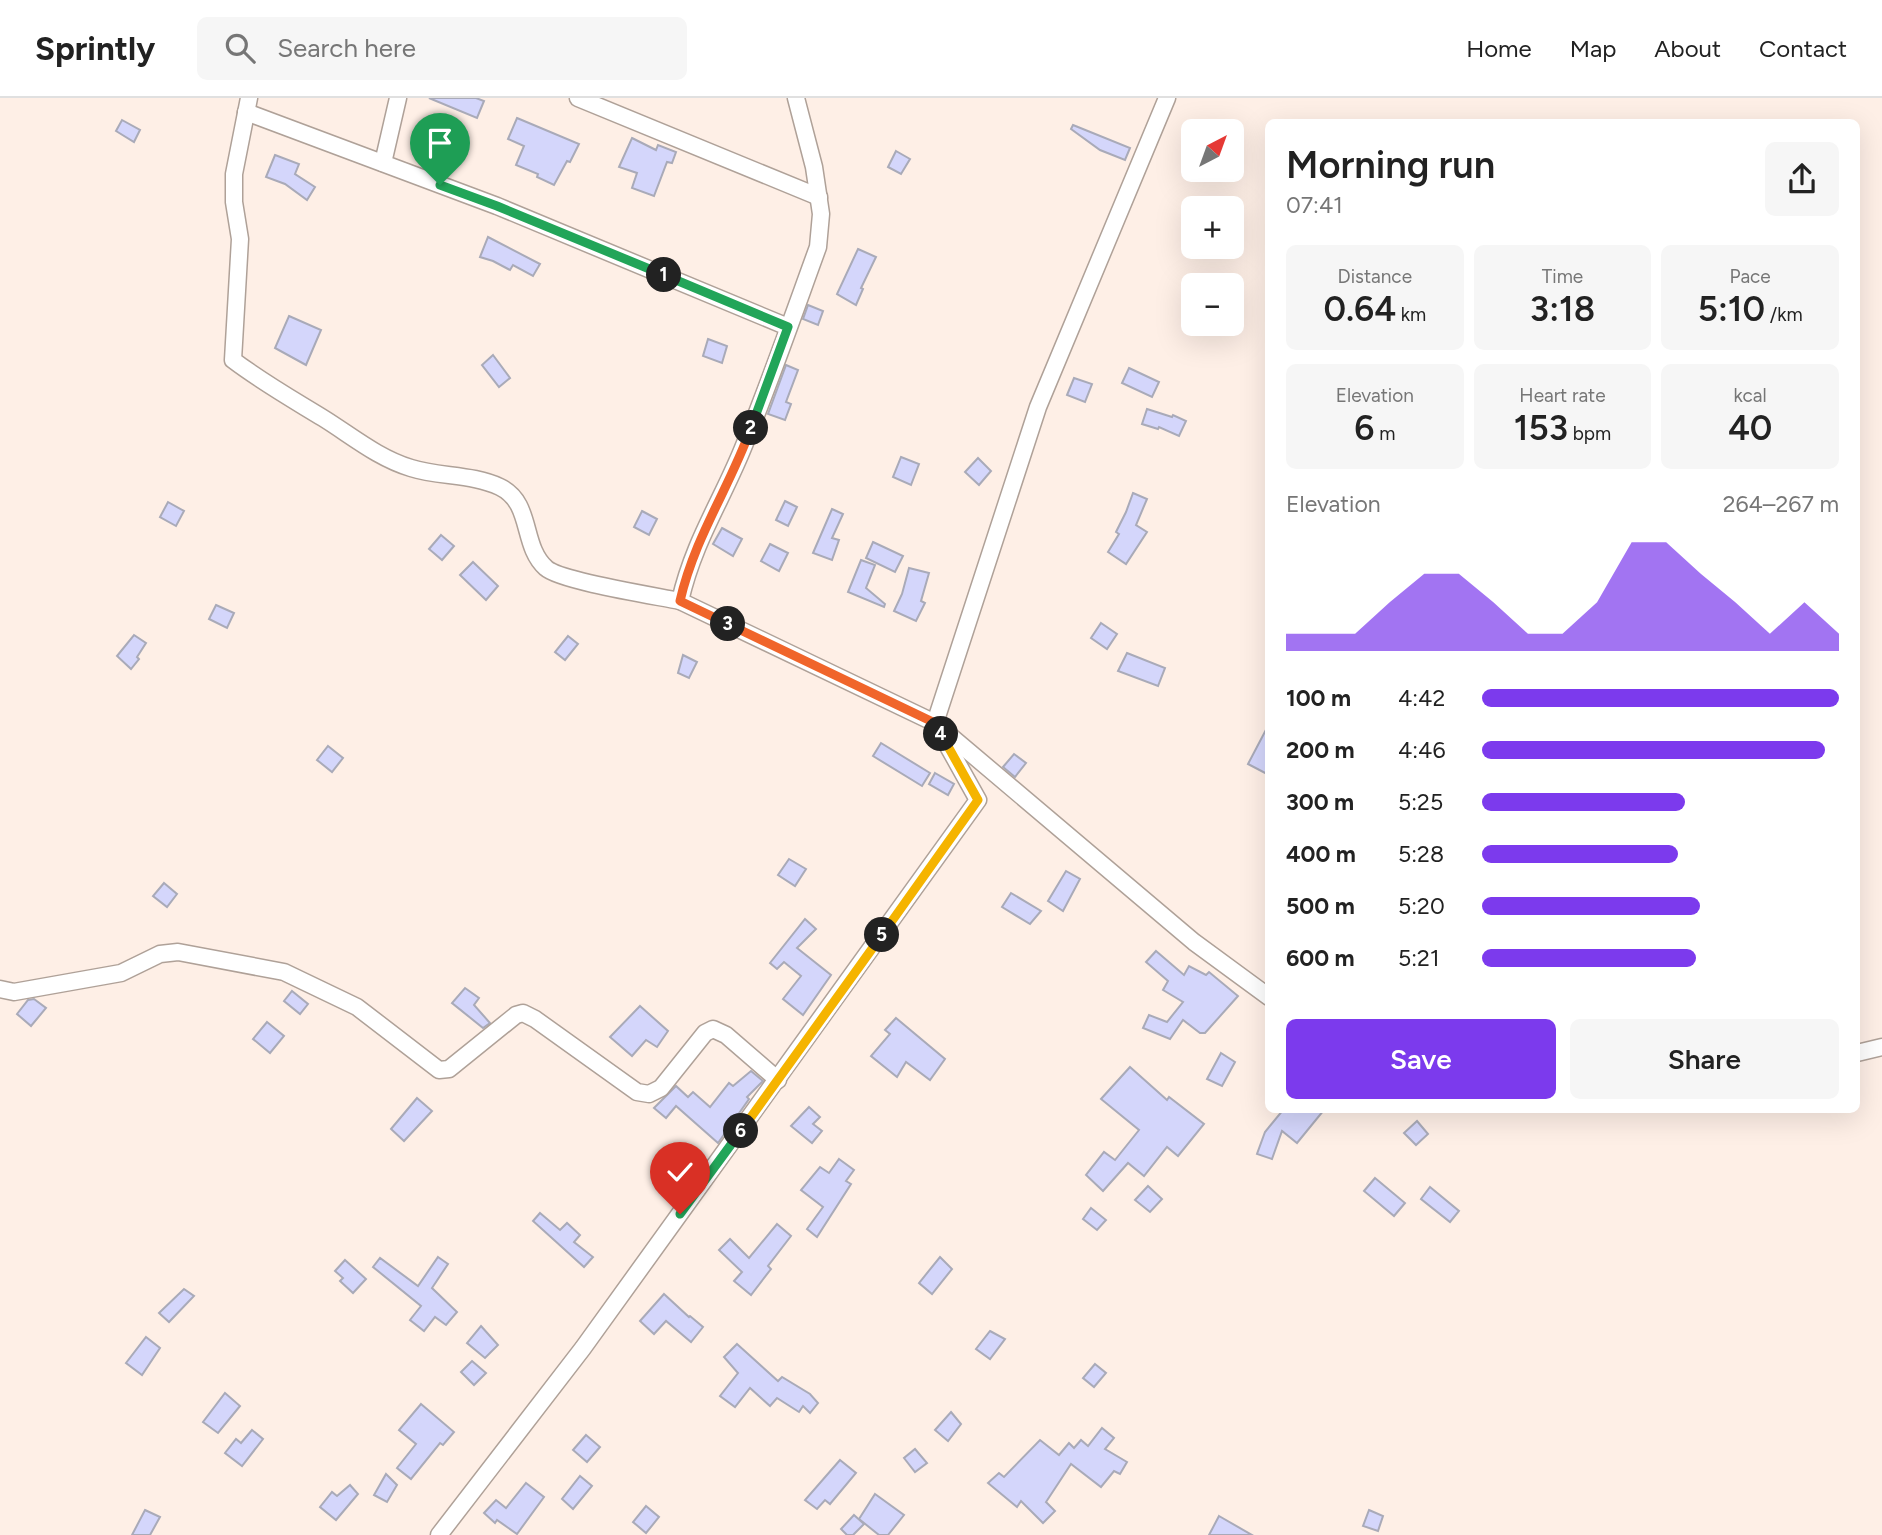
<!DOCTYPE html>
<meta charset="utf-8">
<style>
body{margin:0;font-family:Figtree,sans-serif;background:#f6f6f6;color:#222;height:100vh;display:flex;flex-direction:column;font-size:26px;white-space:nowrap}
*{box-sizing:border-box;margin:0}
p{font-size:23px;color:#767676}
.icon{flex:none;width:38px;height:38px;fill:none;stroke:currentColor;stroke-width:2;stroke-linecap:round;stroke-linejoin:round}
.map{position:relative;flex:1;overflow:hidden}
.sheet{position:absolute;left:1265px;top:21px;width:595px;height:994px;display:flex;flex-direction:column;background:#fff;border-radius:10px;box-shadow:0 7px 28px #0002}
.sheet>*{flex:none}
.needle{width:46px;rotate:41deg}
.buttons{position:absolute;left:1181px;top:21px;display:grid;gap:14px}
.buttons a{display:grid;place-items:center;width:63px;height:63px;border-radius:10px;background:#fff;box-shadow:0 7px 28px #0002;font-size:35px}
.pin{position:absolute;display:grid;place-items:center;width:60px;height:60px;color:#fff;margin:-72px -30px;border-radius:50% 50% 50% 0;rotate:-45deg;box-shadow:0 0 7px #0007}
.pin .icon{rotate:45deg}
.km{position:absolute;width:35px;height:35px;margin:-18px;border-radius:50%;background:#222;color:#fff;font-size:19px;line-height:35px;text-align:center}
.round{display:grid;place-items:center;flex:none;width:74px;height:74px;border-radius:10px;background:#f6f6f6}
.headline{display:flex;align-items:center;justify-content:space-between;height:119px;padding:0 21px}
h1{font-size:38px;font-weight:600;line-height:52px}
.metrics{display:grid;grid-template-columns:repeat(3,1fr);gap:10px;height:119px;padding:7px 21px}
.metrics div{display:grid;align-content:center;border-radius:10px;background:#f6f6f6;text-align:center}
.metrics b{font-size:35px;font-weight:600}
.metrics small{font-size:19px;font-weight:400}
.metrics p{font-size:19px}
.chart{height:196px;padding:14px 21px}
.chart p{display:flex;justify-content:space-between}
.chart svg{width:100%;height:126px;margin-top:7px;fill:#7c3aed;opacity:.7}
.cta{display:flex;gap:14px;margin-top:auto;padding:14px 21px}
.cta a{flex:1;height:80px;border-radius:10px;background:#7c3aed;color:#fff;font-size:28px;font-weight:600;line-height:80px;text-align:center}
.cta a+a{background:#f6f6f6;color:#222}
ul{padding:0 21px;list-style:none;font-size:23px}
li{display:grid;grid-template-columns:112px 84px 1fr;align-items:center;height:52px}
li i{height:18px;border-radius:9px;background:#7c3aed}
header{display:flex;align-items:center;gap:42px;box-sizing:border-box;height:98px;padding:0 35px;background:#fff;border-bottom:2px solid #e0e0e0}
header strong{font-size:33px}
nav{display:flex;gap:38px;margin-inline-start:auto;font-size:24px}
.search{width:490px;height:63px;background:#f6f6f6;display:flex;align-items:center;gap:18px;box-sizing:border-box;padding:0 24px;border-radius:10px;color:#767676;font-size:26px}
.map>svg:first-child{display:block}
.building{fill:#d4d6fb;stroke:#a9aab8;stroke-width:2}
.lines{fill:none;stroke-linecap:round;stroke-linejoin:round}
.minor-casing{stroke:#afa198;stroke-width:19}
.minor{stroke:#fff;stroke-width:16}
.split-1-casing{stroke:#fff;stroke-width:14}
.split-2-casing{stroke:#fff;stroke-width:14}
.split-3-casing{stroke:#fff;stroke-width:14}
.split-4-casing{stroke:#fff;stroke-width:14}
.split-5-casing{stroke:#fff;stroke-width:14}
.split-6-casing{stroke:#fff;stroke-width:14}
.split-7-casing{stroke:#fff;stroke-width:14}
.split-1{stroke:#22a559;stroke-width:9}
.split-2{stroke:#22a559;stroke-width:9}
.split-3{stroke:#f0652b;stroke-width:9}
.split-4{stroke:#f0652b;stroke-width:9}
.split-5{stroke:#f5b400;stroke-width:9}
.split-6{stroke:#f5b400;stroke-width:9}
.split-7{stroke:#22a559;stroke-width:9}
</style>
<header>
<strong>Sprintly</strong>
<div class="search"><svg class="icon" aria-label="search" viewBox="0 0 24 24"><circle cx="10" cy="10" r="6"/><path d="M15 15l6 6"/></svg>Search here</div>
<nav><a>Home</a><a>Map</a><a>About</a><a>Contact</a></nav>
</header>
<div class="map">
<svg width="1882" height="1437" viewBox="0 0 1882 1437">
<rect width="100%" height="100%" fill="#feefe6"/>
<g class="building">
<polygon points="429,0 476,0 484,3 477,20"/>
<polygon points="517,20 579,46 570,64 567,63 554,87 537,79 538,76 516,67 524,48 508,41"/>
<polygon points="122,22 140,32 134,44 116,33"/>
<polygon points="1073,27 1130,50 1125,62 1100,52 1071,31"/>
<polygon points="632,40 656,52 658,47 676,54 672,65 667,64 654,98 632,90 637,75 619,69"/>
<polygon points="896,53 910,61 901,76 888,69"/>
<polygon points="275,57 299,66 295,76 315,89 307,102 285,86 266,79"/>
<polygon points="488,139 540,166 533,178 513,167 510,172 493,163 480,159"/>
<polygon points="858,151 876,159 861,190 863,191 856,207 837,196"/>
<polygon points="808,207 823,213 818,227 803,221"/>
<polygon points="289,218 321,232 306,267 275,250"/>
<polygon points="708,241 727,248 722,265 703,258"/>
<polygon points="493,257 510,280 499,289 482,267"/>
<polygon points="786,267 798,272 786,304 791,306 785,322 768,316"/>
<polygon points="1129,270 1159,284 1152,299 1122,285"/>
<polygon points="1074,280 1092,286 1085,304 1067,297"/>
<polygon points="1147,311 1172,319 1173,317 1186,323 1179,338 1159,329 1158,331 1142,326"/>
<polygon points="901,359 919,366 911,387 893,379"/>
<polygon points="978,360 991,373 979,387 965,374"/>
<polygon points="1133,395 1147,401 1136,427 1147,434 1126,466 1108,454 1119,436 1116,434 1126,414"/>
<polygon points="785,403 797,409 788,428 776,422"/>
<polygon points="168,404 184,413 176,428 160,419"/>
<polygon points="832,411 843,416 832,440 839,442 832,462 813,455"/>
<polygon points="642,413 657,421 649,437 634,429"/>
<polygon points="722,430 742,441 733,458 713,446"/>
<polygon points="441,437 454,448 442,462 429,451"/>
<polygon points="873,444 903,458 895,474 866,460"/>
<polygon points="770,446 788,455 779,473 761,463"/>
<polygon points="861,462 875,467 866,490 885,506 884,509 848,494"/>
<polygon points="473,464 498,488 486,502 460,477"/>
<polygon points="909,470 929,475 921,503 925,505 916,523 894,513 902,496"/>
<polygon points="216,507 234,515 227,530 209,521"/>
<polygon points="1101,525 1117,536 1107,551 1091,540"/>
<polygon points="134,537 146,545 137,559 139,561 131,571 117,558"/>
<polygon points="568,538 578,546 565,562 555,554"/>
<polygon points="1127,555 1165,570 1158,588 1118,573"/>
<polygon points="683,557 697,564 689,580 678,575"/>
<polygon points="1269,626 1269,677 1248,666"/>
<polygon points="881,645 930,675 922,688 873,658"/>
<polygon points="328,648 343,660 332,674 317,662"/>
<polygon points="1014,656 1026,665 1015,679 1003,669"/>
<polygon points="935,675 954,686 948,697 929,686"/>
<polygon points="789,761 806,771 795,788 778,777"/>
<polygon points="1066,773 1080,781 1063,813 1048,803"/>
<polygon points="164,785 177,796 167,809 153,798"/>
<polygon points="1011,795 1041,813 1030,826 1002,809"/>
<polygon points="805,821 816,831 797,850 831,877 803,917 783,901 801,878 784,864 777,871 770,865"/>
<polygon points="1156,853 1184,877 1189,868 1206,877 1209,874 1238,898 1205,935 1200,935 1183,922 1170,941 1143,930 1149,917 1167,924 1183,904 1163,892 1168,883 1146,864"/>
<polygon points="465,890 479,900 474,907 490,925 483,930 452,905"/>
<polygon points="292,893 308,906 300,916 284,903"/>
<polygon points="34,901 46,910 31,928 17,916 28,902"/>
<polygon points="640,908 668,933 657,949 646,942 632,958 610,939"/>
<polygon points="896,920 945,961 930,982 906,964 897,979 871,958 890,936 885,932"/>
<polygon points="267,924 284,938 270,955 253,941"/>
<polygon points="1221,955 1235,964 1222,988 1207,981"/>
<polygon points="1130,969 1167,1002 1169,999 1204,1026 1178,1058 1167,1049 1144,1078 1128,1065 1103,1093 1086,1077 1104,1054 1115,1062 1139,1032 1101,1001"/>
<polygon points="751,973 763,983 747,999 749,1001 718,1045 676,1008 666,1020 654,1010 676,988 688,999 693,994 710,1009 729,985 733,988"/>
<polygon points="417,1000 432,1013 404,1043 391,1031"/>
<polygon points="809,1009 820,1019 813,1026 822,1033 812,1045 791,1028"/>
<polygon points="1283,1012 1324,1012 1297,1045 1282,1033 1272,1061 1257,1056 1265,1034"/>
<polygon points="1417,1023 1428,1036 1416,1047 1404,1035"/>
<polygon points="839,1061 854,1072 846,1083 851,1086 817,1139 807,1131 823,1109 801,1092 820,1069 829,1075"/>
<polygon points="1375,1080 1405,1105 1394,1118 1364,1093"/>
<polygon points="1148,1088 1162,1101 1150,1114 1135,1102"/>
<polygon points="1430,1089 1459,1113 1450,1124 1421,1101"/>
<polygon points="1091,1110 1106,1122 1097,1132 1083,1121"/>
<polygon points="540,1115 560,1132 567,1125 580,1137 574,1144 593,1159 584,1169 533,1123"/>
<polygon points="777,1126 791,1138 768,1168 771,1171 751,1197 734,1183 742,1174 719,1152 730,1141 749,1160"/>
<polygon points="438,1159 448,1166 432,1190 457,1214 446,1227 435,1219 424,1233 410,1222 421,1208 373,1169 380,1160 418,1188"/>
<polygon points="940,1159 952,1171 932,1196 919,1185"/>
<polygon points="345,1162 366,1181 353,1195 340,1183 343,1180 335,1173"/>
<polygon points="184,1191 194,1198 169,1224 159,1215"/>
<polygon points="664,1196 689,1219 690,1218 703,1229 691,1244 666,1223 654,1236 640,1223"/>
<polygon points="481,1228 498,1247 485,1260 467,1245"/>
<polygon points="990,1233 1005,1241 990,1261 976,1251"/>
<polygon points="146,1239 160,1250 142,1277 126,1265"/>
<polygon points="737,1246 778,1283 782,1279 810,1296 818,1305 810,1315 803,1308 799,1314 777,1300 770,1308 750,1290 735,1309 720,1298 738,1275 724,1259"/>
<polygon points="472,1263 486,1275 474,1287 461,1274"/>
<polygon points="1095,1266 1106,1275 1094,1289 1083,1280"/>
<polygon points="225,1295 240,1308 218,1335 203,1324"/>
<polygon points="421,1306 454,1334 443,1347 440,1345 411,1381 397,1370 416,1346 399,1332"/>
<polygon points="951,1314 961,1326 948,1343 935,1332"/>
<polygon points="1102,1330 1114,1340 1105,1351 1127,1364 1120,1376 1114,1373 1101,1389 1071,1366 1046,1404 1055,1413 1043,1425 1021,1403 1017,1409 988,1385 999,1375 1004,1379 1040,1342 1059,1357 1069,1345 1074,1350 1081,1342 1088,1348"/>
<polygon points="252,1332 263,1341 242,1368 225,1355 236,1341 241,1345"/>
<polygon points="586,1337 600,1349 587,1364 573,1352"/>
<polygon points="915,1351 927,1365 915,1374 904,1360"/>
<polygon points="840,1362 856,1375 830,1406 825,1402 817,1411 805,1402"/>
<polygon points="386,1376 397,1387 387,1404 374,1397"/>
<polygon points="580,1378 592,1388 573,1411 562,1401"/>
<polygon points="526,1385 544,1399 517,1436 497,1422 495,1425 484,1415 496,1402 506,1410"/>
<polygon points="350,1387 358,1396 336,1422 320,1409 332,1394 337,1398"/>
<polygon points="875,1396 904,1417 888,1437 879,1437 859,1421"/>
<polygon points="646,1408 659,1419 646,1435 633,1424"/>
<polygon points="145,1412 160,1419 150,1437 132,1437"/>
<polygon points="1369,1412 1383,1418 1378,1433 1363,1428"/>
<polygon points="854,1417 864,1426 853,1437 847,1437 841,1431"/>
<polygon points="1219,1418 1252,1437 1209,1437"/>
</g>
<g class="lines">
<defs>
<g id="minor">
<path d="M249,0L234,76V104L240,141L233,262C262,284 292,301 323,320C352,338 378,360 411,370C439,379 473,376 500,389C533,405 521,448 546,470C560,483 656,498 680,503"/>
<polyline points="578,0 819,99"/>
<path d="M796,0L814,69L821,116L818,149C794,215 771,281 745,345C723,401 694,442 680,503L935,625L1194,844L1269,899"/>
<polyline points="246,14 497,108 788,229"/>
<polyline points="383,65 398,0"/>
<polyline points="0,891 14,894 121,875 160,856 178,854 284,874 357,909 439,972 449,971 516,917 523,915 535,921 637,994 649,996 661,990 705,935 713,931 726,937 778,982"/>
<polyline points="1857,955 1882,949"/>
<polyline points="439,1437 583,1250 978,702 935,625 1038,309 1167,0"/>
</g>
</defs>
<use href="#minor" class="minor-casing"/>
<use href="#minor" class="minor"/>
</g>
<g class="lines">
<defs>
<polyline id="split-1" points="440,87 497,108 664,177"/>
<polyline id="split-2" points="664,177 788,229 751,330"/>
<path id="split-3" d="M728,526L680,503C695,438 729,391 751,330"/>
<polyline id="split-4" points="728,526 935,625 941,636"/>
<polyline id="split-5" points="882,837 978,702 941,636"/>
<polyline id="split-6" points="741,1033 882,837"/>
<polyline id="split-7" points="680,1116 741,1033"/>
</defs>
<use href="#split-1" class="split-1-casing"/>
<use href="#split-2" class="split-2-casing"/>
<use href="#split-3" class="split-3-casing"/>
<use href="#split-4" class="split-4-casing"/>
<use href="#split-5" class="split-5-casing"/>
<use href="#split-6" class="split-6-casing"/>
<use href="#split-7" class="split-7-casing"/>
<use href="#split-1" class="split-1"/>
<use href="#split-2" class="split-2"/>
<use href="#split-3" class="split-3"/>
<use href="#split-4" class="split-4"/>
<use href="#split-5" class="split-5"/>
<use href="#split-6" class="split-6"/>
<use href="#split-7" class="split-7"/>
</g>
</svg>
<div class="buttons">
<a><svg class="needle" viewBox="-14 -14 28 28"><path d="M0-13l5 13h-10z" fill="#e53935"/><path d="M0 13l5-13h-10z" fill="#767676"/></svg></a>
<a>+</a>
<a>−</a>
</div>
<div class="pin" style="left:440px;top:87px;background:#1e9e55"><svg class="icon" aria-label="arrive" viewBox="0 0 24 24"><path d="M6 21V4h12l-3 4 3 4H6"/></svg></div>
<div class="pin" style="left:680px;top:1116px;background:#d93025"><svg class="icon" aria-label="check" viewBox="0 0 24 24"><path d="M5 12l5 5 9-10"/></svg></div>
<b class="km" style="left:664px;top:177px">1</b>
<b class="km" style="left:751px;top:330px">2</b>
<b class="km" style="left:728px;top:526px">3</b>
<b class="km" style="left:941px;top:636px">4</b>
<b class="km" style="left:882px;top:837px">5</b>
<b class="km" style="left:741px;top:1033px">6</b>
<section class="sheet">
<div class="headline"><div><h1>Morning run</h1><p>07:41</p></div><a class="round"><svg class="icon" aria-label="share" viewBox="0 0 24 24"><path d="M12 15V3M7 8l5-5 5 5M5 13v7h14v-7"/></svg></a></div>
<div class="metrics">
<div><p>Distance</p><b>0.64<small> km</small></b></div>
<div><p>Time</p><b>3:18</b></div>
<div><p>Pace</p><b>5:10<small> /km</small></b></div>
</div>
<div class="metrics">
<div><p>Elevation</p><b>6<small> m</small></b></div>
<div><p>Heart rate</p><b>153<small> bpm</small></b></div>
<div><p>kcal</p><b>40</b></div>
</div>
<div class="chart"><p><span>Elevation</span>264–267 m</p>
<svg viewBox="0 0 160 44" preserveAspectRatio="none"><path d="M0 44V38L10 38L20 38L30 27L40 17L50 17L60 27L70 38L80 38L90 27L100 6L110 6L120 17L130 27L140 38L150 27L160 38V44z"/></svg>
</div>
<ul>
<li><b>100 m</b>4:42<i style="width:100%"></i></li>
<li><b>200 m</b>4:46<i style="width:96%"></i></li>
<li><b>300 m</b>5:25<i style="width:57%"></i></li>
<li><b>400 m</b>5:28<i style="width:55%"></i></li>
<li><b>500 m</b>5:20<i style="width:61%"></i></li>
<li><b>600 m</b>5:21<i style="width:60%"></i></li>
</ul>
<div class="cta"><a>Save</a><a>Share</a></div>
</section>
</div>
